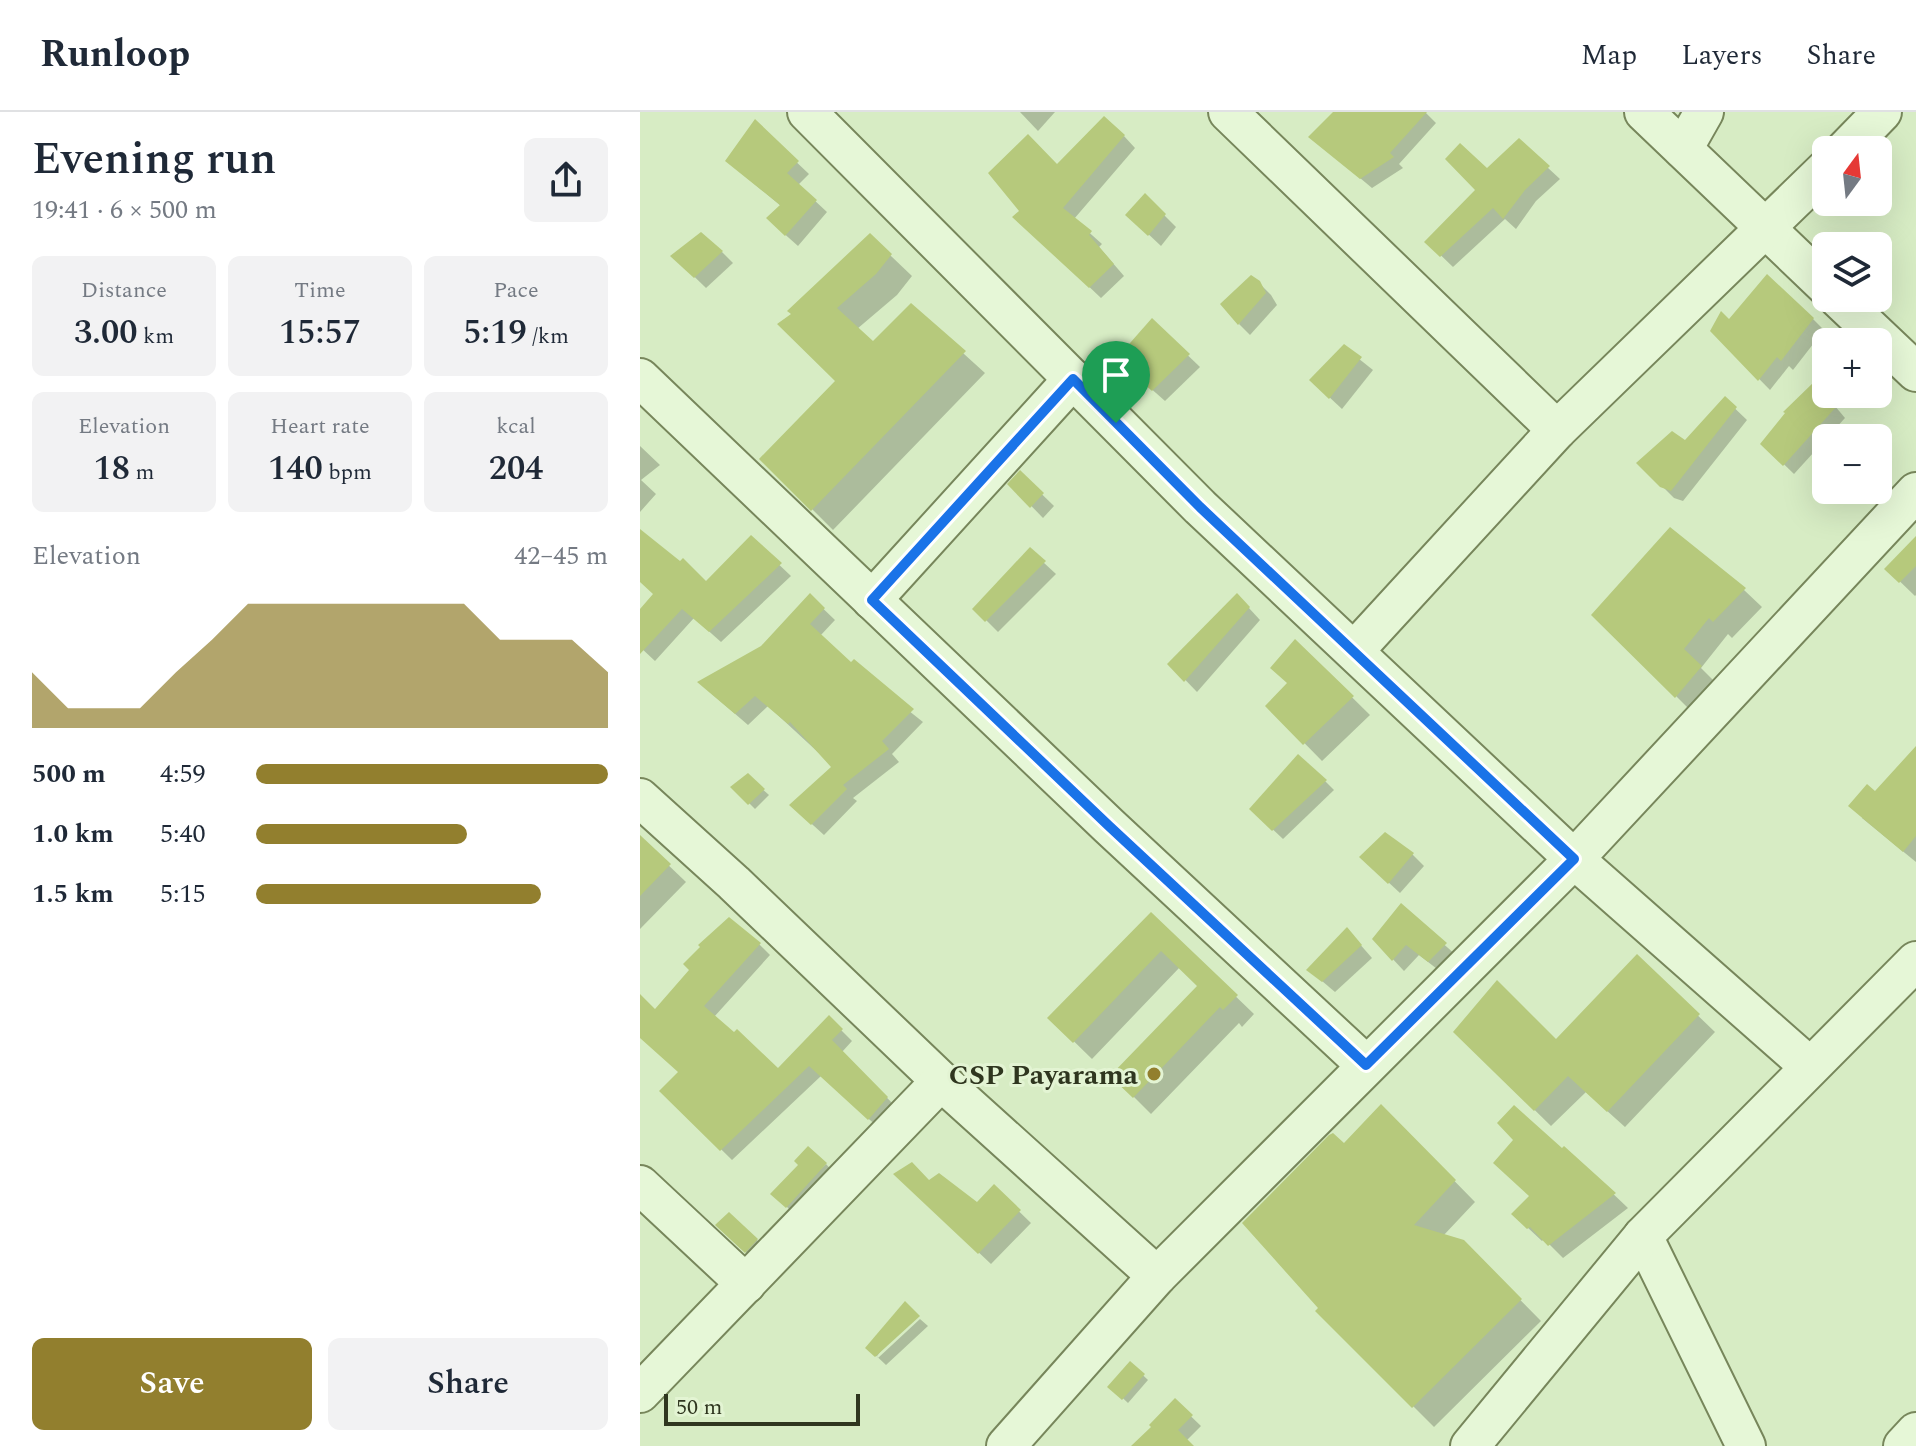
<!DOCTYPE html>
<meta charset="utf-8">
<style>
body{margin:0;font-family:Spectral,serif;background:#f2f2f3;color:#1f2937;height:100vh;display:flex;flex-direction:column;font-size:30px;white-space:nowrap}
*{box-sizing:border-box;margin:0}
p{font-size:26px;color:#747a83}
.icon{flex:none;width:44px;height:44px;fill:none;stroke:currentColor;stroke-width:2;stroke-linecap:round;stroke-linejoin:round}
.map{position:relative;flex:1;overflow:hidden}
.details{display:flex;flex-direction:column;background:#fff;width:640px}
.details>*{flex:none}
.needle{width:52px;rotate:15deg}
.fabs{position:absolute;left:1172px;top:24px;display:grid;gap:16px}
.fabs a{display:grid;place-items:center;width:80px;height:80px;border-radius:12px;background:#fff;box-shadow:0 8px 32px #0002;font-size:40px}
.scale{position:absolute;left:24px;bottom:20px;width:196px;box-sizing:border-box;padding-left:8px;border:4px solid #2f361f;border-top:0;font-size:22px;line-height:28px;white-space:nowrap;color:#2f361f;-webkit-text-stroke:6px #e3f4d3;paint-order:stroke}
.pin{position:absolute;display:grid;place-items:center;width:68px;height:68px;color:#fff;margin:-82px -34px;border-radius:50% 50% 50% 0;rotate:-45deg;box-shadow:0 0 8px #0007}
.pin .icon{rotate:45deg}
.round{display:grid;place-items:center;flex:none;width:84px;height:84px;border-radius:12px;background:#f2f2f3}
.head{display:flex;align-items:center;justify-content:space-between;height:136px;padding:0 32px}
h1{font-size:44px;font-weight:600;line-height:60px}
.stats{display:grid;grid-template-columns:repeat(3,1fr);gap:12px;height:136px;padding:8px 32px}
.stats div{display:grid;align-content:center;border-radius:12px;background:#f2f2f3;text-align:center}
.stats b{font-size:34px;font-weight:600}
.stats small{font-size:22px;font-weight:400}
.stats p{font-size:22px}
.chart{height:224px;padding:16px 32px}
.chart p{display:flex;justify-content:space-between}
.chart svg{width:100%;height:144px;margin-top:8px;fill:#927f2e;opacity:.7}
.action{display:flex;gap:16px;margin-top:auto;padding:16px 32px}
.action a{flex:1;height:92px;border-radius:12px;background:#927f2e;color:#fff;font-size:32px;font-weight:600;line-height:92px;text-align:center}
.action a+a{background:#f2f2f3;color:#1f2937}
ul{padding:0 32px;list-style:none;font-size:26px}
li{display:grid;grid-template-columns:128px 96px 1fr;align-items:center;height:60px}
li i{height:20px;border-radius:10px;background:#927f2e}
header{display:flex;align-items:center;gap:48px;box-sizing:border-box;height:112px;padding:0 40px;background:#fff;border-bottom:2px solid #e0e1e3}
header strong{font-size:38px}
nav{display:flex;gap:44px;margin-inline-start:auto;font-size:28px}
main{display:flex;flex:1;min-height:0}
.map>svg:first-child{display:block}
.shadow{fill:#0003}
.building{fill:#b6c97c}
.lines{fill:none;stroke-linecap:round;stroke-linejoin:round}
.minor-casing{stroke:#77865b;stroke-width:42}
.minor{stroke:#e6f7d7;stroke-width:38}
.route-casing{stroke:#fff;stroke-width:16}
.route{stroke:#1a73e8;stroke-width:10}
.poi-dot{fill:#927f2e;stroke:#e3f4d3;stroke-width:3}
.labels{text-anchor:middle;stroke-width:6;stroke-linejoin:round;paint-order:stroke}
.poi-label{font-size:28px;font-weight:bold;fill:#2f361f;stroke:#e3f4d3;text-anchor:end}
</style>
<header>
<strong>Runloop</strong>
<nav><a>Map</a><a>Layers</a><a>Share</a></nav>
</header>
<main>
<section class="details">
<div class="head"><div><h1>Evening run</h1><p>19:41 · 6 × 500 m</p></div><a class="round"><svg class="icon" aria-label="share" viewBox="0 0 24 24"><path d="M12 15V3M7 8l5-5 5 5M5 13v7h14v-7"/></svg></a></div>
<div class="stats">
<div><p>Distance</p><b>3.00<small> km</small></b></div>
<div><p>Time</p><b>15:57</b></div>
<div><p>Pace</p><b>5:19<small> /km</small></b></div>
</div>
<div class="stats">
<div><p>Elevation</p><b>18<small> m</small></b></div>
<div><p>Heart rate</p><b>140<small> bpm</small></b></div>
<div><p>kcal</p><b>204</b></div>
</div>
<div class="chart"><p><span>Elevation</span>42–45 m</p>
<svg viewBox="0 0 160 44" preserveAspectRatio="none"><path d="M0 44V27L10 38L20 38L30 38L40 27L50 17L60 6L70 6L80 6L90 6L100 6L110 6L120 6L130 17L140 17L150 17L160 27V44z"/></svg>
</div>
<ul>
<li><b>500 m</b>4:59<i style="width:100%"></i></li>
<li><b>1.0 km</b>5:40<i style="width:60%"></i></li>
<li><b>1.5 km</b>5:15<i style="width:81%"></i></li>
</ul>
<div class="action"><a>Save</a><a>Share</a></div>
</section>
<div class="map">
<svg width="1276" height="1334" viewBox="0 0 1276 1334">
<rect width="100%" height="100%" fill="#d7ecc4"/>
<g class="shadow">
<polygon points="380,0 415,0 398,19"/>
<polygon points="696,0 785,0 796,11 759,52 763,56 732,76 671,25"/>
<polygon points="115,11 169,62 158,73 187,100 158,134 140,118 141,94 100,60"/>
<polygon points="484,24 495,36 434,107 462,132 459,135 484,164 461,186 387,116 417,55"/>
<polygon points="879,29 920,67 896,89 876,117 865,107 813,155 787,130 838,78 847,59"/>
<polygon points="505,84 536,115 521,134 488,103"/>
<polygon points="230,124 272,164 257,183 217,217 233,232 271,194 345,261 193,418 122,347 198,269 154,203"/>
<polygon points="82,140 93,151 66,176 33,144"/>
<polygon points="619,171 631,183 637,193 610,223 599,212"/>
<polygon points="1173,207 1184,218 1153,258 1149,254 1130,278 1072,219 1090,210"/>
<polygon points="512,209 560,255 525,289 490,258"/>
<polygon points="704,235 733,258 702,297 671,268"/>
<polygon points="1185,282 1205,306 1154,362 1122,331"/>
<polygon points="1085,287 1107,308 1043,389 1034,386 999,351 1046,330"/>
<polygon points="0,334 20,353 1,368 16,382 0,400"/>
<polygon points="380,361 414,394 403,406 370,372"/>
<polygon points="1030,418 1104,478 1122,495 1092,526 1088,522 1061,556 1078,573 1054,602 954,502"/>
<polygon points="0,420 66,471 111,426 151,464 81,530 54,506 15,549 0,535 0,500 15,482 0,468"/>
<polygon points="1276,435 1276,483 1275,484 1247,457"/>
<polygon points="390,438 416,462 358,520 335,497"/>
<polygon points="170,484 195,508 180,524 211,553 283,610 252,642 259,650 213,686 217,689 184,723 163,704 194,655 128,594 108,613 72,582 122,536"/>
<polygon points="608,495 620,508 557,580 530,552"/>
<polygon points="656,530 730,603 682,649 628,594 649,572"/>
<polygon points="1276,648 1276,750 1222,706 1236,682"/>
<polygon points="108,664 129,683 115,697 93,675"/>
<polygon points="685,669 694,678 643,727 611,697"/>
<polygon points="0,726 46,770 0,817"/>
<polygon points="772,742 784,754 760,781 733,756"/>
<polygon points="761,794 817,844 801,860 779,843 764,859 734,827"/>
<polygon points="511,803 614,902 602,915 599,911 511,1002 473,964 559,874 540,855 452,947 410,906"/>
<polygon points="718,830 732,846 695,880 669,858"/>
<polygon points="119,832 130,843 74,905 138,958 189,906 212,929 202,940 258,997 240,1017 181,964 92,1048 22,979 41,961 0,924 0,884 15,900"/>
<polygon points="997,845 1075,920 985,1015 946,980 911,1014 815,920 916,930"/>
<polygon points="741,994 835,1090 803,1124 823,1130 901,1209 794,1315 678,1199 704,1034"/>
<polygon points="876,1028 923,1038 925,1036 988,1096 923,1146 904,1127 902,1129 887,1115 891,1085"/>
<polygon points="186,1052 197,1064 158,1106 145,1093"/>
<polygon points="289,1070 337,1093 354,1075 391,1111 351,1152 267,1073"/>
<polygon points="78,1113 117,1128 128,1140 117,1151"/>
<polygon points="280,1207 288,1214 246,1253 228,1236 243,1236 237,1244 238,1246"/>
<polygon points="490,1251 508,1268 488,1291 470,1274"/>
<polygon points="535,1289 561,1314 546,1329 551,1334 494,1334 514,1315"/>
</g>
<g class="building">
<polygon points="693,0 787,0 750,41 754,45 720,67 668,25"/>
<polygon points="464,4 485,23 423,96 452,119 449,123 474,152 449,176 372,105 379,99 348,61 388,22 417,52"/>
<polygon points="115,7 159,49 147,61 177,88 145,124 126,106 140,93 85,49"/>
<polygon points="879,26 910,54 885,78 863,107 853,96 800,145 784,130 835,78 805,47 820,31 847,56"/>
<polygon points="505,81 526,102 508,124 485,103"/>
<polygon points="61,120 83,139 54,166 30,144"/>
<polygon points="230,121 252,142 236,162 197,196 233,229 271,191 326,239 171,399 119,347 195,269 137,212 151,202 147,199"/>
<polygon points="1127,162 1174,206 1141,249 1137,245 1118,269 1070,219 1081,199 1089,207"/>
<polygon points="611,163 620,169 626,181 598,213 580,192"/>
<polygon points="512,206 550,242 512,279 476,247"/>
<polygon points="704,232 722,245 689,287 669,268"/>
<polygon points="1175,269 1196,295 1143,354 1120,332 1145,301 1143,300"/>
<polygon points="1085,284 1097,295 1031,379 1020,375 996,351 1032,319 1045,328"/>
<polygon points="380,358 404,381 390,396 367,372"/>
<polygon points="1030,415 1106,476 1073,510 1069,506 1044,537 1062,554 1035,586 951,503"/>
<polygon points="0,417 40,449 43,446 66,469 111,423 142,451 69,520 42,497 0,542 0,497 13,482 0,470"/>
<polygon points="1276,424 1276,454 1259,471 1244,457"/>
<polygon points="390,435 406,449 345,510 332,497"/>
<polygon points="170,481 185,496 170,512 211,550 214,547 274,597 242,629 249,637 203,673 207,677 171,713 149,693 191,655 150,610 148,612 115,584 95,602 57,570 121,534"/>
<polygon points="597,481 610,495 544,570 527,552"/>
<polygon points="655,527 714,584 663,633 625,594 647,571 630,556"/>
<polygon points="1276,634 1276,724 1263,740 1208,694 1227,672 1235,679"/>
<polygon points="658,642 687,668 632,719 609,697"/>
<polygon points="108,661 125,677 108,693 90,675"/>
<polygon points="745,720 774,741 748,772 719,745"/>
<polygon points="0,723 31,752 0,784"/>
<polygon points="761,791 807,831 788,850 766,833 752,849 732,827"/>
<polygon points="511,800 598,883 583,898 580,895 493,986 470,964 557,874 521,839 433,931 407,906"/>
<polygon points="89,805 121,831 64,894 94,920 97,917 138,956 189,903 203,917 192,928 248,985 228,1008 169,954 80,1039 19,979 38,960 0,926 0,882 15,897 49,858 43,852 60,835 58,833"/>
<polygon points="707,815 722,833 682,870 666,858"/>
<polygon points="997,842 1060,902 967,1000 928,964 894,999 813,920 857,868 916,927"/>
<polygon points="741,992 816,1068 774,1113 824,1128 882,1187 772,1296 675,1199 678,1196 602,1111 689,1023 693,1021 704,1031"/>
<polygon points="874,993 922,1036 924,1034 976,1081 908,1134 890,1115 887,1117 871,1102 889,1084 853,1051 873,1028 857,1011"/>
<polygon points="168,1034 187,1051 146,1096 130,1082 158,1053 154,1049"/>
<polygon points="272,1050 289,1068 299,1061 337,1090 354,1072 381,1098 338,1142 253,1062"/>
<polygon points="89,1100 118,1127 105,1141 75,1113"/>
<polygon points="265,1189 280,1204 235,1245 225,1236"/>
<polygon points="490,1249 505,1262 482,1288 467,1275"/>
<polygon points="535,1286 553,1303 538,1318 554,1334 491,1334 511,1315 509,1313"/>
</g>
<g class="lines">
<defs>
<g id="minor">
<polyline points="167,0 560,395 934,747 1169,954"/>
<polyline points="588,0 917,318"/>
<polyline points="1004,0 1186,174"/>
<polyline points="1043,37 1064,0"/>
<polyline points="1205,38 1242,0"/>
<polyline points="1198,186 1276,260"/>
<polyline points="0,266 469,714 726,953"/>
<polyline points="232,488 433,267"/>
<polyline points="714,539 917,318 1186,57"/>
<polyline points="0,686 94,771 301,969 517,1164"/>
<polyline points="0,1073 106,1172"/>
<polyline points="1003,1124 1106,1334"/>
<polyline points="0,1281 301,969"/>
<polyline points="366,1334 517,1164 934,747 1276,380"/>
<polyline points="830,1334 1003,1124 1276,849"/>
<polyline points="1263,1334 1276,1320"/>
</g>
</defs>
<use href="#minor" class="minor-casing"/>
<use href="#minor" class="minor"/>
</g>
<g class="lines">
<defs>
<polygon id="route" points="433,267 560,395 934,747 726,953 469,714 232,488"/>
</defs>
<use href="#route" class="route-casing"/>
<use href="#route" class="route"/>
</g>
<circle class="poi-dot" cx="514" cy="962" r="8"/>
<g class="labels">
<g class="poi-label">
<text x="498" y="972">CSP Payarama</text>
</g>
</g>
</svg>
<div class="fabs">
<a><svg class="needle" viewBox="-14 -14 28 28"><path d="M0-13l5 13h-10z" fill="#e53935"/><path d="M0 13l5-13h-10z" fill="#747a83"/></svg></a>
<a><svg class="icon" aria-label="layers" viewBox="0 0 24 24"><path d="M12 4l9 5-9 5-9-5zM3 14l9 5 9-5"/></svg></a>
<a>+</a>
<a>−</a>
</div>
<div class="scale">50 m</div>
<div class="pin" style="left:476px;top:311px;background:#1e9e55"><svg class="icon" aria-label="arrive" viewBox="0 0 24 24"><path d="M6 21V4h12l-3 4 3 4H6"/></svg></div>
</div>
</main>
